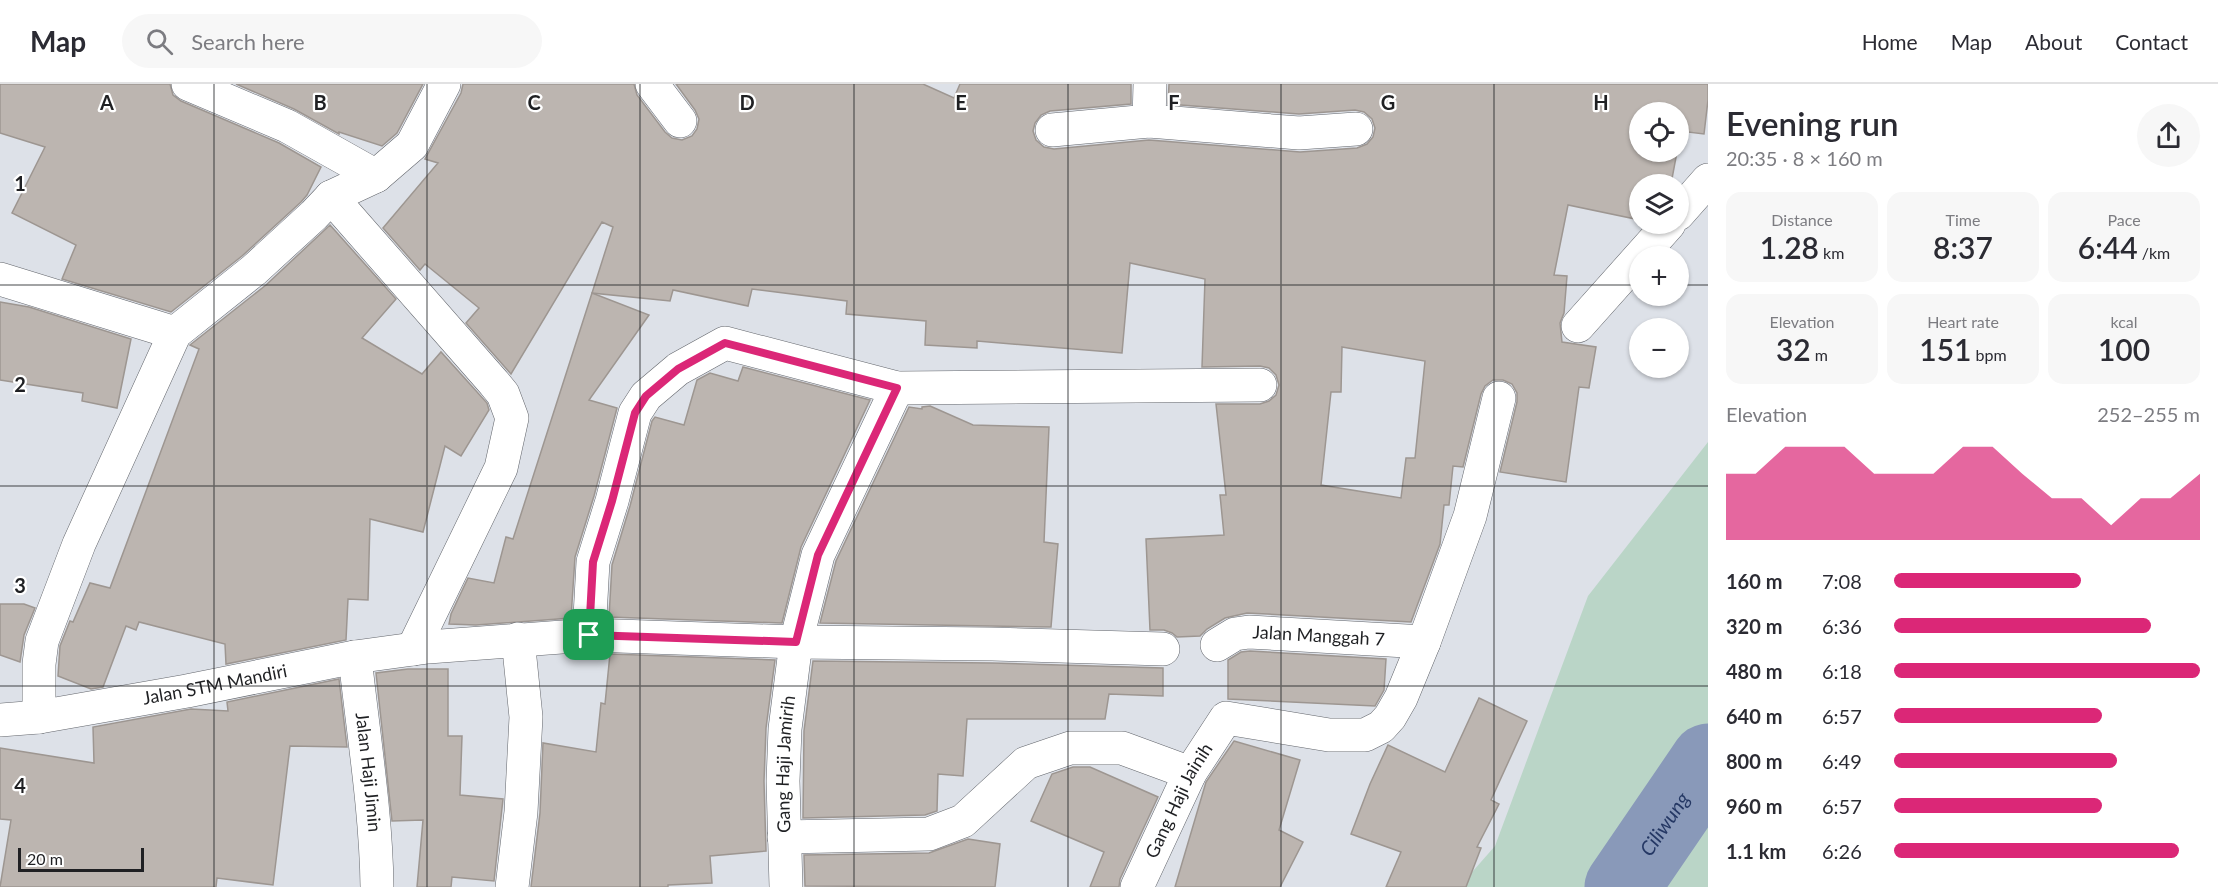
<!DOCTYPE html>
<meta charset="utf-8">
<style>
body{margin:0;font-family:Lato,sans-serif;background:#f7f7f7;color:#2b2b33;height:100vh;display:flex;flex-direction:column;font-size:22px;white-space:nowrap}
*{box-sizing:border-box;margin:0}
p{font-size:20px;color:#7c7c81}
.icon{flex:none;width:33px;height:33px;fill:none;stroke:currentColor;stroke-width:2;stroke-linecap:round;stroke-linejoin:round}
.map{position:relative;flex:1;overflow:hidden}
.sheet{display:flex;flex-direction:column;background:#fff;width:510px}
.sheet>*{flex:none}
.fabs{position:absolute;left:1629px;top:18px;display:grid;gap:12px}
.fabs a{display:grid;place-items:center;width:60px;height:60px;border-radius:50%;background:#fff;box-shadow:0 2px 4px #0004;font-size:30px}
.scale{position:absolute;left:18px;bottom:15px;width:126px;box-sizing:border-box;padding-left:6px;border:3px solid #1f2023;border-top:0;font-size:16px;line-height:21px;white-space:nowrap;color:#1f2023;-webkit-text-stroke:4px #fff;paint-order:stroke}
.pin{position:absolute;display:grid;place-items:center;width:51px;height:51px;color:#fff;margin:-26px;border-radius:12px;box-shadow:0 3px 9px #0006}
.round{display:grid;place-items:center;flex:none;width:63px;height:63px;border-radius:32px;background:#f7f7f7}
.head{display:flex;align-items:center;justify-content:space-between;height:102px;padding:0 18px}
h1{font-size:33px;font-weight:600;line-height:45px}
.figures{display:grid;grid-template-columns:repeat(3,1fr);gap:9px;height:102px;padding:6px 18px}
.figures div{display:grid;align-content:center;border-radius:15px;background:#f7f7f7;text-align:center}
.figures b{font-size:30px;font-weight:600}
.figures small{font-size:16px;font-weight:400}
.figures p{font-size:16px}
.chart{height:168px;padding:12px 18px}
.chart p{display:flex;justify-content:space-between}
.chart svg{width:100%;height:108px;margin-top:6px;fill:#db2777;opacity:.7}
ul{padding:0 18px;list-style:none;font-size:20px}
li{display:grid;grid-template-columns:96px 72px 1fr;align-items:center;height:45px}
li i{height:15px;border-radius:8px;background:#db2777}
header{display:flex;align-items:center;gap:36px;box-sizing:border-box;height:84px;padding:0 30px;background:#fff;border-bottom:2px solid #e1e1e2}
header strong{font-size:28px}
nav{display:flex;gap:33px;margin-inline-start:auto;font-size:21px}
.search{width:420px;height:54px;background:#f7f7f7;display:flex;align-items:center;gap:15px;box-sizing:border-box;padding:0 21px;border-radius:33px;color:#7c7c81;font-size:22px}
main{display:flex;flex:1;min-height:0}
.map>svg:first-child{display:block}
.green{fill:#bad5c7}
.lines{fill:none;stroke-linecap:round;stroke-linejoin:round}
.river{stroke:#8999b9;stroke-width:75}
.building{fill:#bcb5b0;stroke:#9d9691;stroke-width:1.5;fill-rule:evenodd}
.street-casing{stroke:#63666c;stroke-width:34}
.street{stroke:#fff;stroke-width:33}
.route-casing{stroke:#fff;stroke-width:12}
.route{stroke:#db2777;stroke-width:8}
.grid{fill:none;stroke:#1f2023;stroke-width:1.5;stroke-opacity:0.55}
.labels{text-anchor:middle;stroke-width:4.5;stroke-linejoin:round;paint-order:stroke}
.street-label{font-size:18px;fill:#1f2023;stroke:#fff}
.water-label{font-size:20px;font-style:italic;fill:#253864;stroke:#fff}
.grid-label{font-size:20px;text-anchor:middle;font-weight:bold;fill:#1f2023;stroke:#fff;stroke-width:4.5;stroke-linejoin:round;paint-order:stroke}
</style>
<header>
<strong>Map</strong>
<div class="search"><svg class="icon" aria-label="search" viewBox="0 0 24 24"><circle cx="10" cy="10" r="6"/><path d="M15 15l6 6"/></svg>Search here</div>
<nav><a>Home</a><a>Map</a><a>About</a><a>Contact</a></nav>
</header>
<main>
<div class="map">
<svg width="1708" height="803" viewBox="0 0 1708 803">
<rect width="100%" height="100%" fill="#dde1e8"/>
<polygon class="green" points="1708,358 1708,803 1459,803 1495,762 1588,512"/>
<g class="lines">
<path class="river" id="s1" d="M1622,803L1708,677"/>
</g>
<g class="building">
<polygon points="0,0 170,0 173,11 181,17 279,59 321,83 307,111 301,118 242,172 171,228 62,195 76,161 12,129 45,63 0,49"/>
<polygon points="236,0 423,0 397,49 382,62 339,48 339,50 294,25"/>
<path d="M463,0H634L637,11L665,48L672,54L682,56L692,52L697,45L699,35L695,26L676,0H923L954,14L960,0H1131V20L1050,27L1041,31L1035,39L1033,47L1036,56L1044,63L1054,65L1149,56L1300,68L1357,64L1367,60L1373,53L1375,44L1372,35L1364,28L1355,26L1299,30L1168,20L1169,0H1708V16L1704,50L1680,47L1678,58V28H1640V68H1677L1671,100H1640V136L1568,121L1554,191L1567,192L1564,229L1560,239L1562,258L1596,263L1589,304L1579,303L1566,398L1500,388L1517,318V309L1512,300L1503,296H1493L1485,302L1481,310L1463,383L1453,382L1449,421H1444L1440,460L1411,538L1247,529L1225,534L1207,545L1200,552L1177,553L1172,549L1164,546H1150L1146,455L1224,451L1220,411H1226L1216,320H1260L1269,317L1276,311L1279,301L1276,291L1269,284L1260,282L1202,283L1205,195L1130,179L1122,269L977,257V264L925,261L926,237L846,230L847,217L752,205L748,222L673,206L670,217L592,209L613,143L602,138L511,290L466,239L479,224L425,180L420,186L383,144L438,79L425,75L461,9ZM1342,263L1425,277L1415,374H1406L1401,414L1321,401L1331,308H1341Z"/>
<polygon points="330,141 396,215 362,254 422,290 441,268 487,319 489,326 461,372 445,362 423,448 370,435 368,516 348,515 346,556 226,580 225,560 139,538 136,546 126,542 103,603 91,605 58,592 60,562 70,537 73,538 90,499 110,504 199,265 190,261 266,201"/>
<polygon points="592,209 649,231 589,316 617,324 594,412 575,473 571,534 476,541 449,540 451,530 468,494 494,499 506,453 513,455"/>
<polygon points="0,218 29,223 131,255 117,324 82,317 83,309 0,296"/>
<polygon points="743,283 870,316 801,463 782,539 609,533 612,481 630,422 652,337 655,333 684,341 697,296 710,289 738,297"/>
<polygon points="930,322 973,341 1049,343 1044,458 1058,460 1051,543 820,539 836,477 909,323 922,325 922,323"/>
<polygon points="0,520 24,520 35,524 24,551 20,578 0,571"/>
<polygon points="1250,567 1386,575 1384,606 1375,622 1228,615 1228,576 1241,568"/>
<polygon points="610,570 775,576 766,644 764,697 766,767 710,772 712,799 668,801 668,803 531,803 540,729 543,659 596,668 601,619 605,620"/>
<polygon points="813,577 992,579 1163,584 1163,612 1109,610 1105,635 967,635 963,692 938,690 937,727 925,731 803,734 804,647"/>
<polygon points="408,585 448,585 448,652 462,652 460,711 503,715 494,797 452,793 451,803 417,803 423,736 392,737 376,589"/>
<polygon points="339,595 347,663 290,662 273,801 217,794 216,803 0,803 11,736 0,735 0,664 94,679 93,643 191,625 228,627 227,618"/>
<polygon points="1479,614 1527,637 1491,716 1499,720 1477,763 1481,764 1466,803 1386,803 1401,768 1351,750 1370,700 1388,661 1445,688"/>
<polygon points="1234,657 1300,676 1279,746 1303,758 1280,803 1175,803 1206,698"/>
<polygon points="1073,683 1090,683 1158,713 1120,795 1119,803 1090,803 1104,768 1031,737 1052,690"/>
<polygon points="968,755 1000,760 995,803 805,802 804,771 929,769"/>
</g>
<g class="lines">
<defs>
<g id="street">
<polyline points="188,0 287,42 376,92"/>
<polyline points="652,0 680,37"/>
<polyline points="1149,37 1150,0"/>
<polyline points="1052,46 1149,37 1299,49 1356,45"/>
<polyline points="331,113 494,299 503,310 512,334 501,384 413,565"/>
<polyline points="1678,130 1708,96"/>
<polyline points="0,195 175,249"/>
<polyline points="1578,242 1669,140"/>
<polyline points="589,551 593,478 612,417 635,329 646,312 678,285 725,259 897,304 1260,301"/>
<path id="s2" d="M1217,561L1235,550L1249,548L1424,558"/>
<path id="s3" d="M355,573C363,649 376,726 377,803"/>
<polyline points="39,633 39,580 42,557 79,460 175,249 254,186 314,131 331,113 376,92 412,61 444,0"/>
<path id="s4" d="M0,636L39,633L187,607L355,573L428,563L589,551L796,558L992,560L1163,565"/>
<polyline points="784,753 929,750 963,737 1026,679 1070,664 1122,664 1190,689"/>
<polyline points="512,803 521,728 526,633 518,555"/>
<path id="s5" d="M786,803L783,697L785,645L796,558L818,471L897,304"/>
<path id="s6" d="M1137,803L1190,689L1226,634L1329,651H1365L1381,643L1390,633L1401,614L1424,558L1470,432L1499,314"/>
</g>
</defs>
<use href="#street" class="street-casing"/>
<use href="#street" class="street"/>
</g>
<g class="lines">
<defs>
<polygon id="route" points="725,259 897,304 818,471 796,558 589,551 593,478 612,417 635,329 646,312 678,285"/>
</defs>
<use href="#route" class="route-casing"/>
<use href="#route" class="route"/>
</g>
<path class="grid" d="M214,0V803M427,0V803M640,0V803M854,0V803M1068,0V803M1281,0V803M1494,0V803M0,201H1640M1678,201H1708M0,402H1708M0,602H1708"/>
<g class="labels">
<g class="street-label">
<text dy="6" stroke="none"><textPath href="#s2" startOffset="105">Jalan Manggah 7</textPath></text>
<text dy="6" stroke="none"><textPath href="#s4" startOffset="218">Jalan STM Mandiri</textPath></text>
<text dy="6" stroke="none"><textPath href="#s5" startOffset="123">Gang Haji Jamirih</textPath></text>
<text dy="6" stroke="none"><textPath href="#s3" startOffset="116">Jalan Haji Jimin</textPath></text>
<text dy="6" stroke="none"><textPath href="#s6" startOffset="96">Gang Haji Jainih</textPath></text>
</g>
<g class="water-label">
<text dy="7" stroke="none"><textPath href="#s1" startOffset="76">Ciliwung</textPath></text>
</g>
</g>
<g class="grid-label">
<text x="107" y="26">A</text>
<text x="320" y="26">B</text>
<text x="534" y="26">C</text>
<text x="747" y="26">D</text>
<text x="961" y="26">E</text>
<text x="1174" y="26">F</text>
<text x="1388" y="26">G</text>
<text x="1601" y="26">H</text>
<text x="20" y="107">1</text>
<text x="20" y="308">2</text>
<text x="20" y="509">3</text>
<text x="20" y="709">4</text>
</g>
</svg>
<div class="fabs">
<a><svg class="icon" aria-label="locate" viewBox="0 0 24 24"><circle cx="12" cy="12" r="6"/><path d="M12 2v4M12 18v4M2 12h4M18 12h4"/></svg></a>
<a><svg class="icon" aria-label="layers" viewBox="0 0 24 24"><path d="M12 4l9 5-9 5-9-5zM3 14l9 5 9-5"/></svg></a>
<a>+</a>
<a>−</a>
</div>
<div class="scale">20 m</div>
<div class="pin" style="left:589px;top:551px;background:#1e9e55"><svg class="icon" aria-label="arrive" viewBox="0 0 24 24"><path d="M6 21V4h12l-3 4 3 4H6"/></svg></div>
</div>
<section class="sheet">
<div class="head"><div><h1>Evening run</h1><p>20:35 · 8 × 160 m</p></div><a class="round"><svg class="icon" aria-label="share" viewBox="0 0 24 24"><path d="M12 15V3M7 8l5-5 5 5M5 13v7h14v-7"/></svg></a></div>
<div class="figures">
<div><p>Distance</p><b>1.28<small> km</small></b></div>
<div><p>Time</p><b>8:37</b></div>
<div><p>Pace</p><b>6:44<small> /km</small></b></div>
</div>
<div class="figures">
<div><p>Elevation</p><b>32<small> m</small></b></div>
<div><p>Heart rate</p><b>151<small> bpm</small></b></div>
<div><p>kcal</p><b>100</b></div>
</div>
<div class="chart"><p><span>Elevation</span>252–255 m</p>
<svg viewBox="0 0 160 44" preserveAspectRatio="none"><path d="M0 44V17L10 17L20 6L30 6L40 6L50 17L60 17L70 17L80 6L90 6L100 17L110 27L120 27L130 38L140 27L150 27L160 17V44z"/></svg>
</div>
<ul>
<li><b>160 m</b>7:08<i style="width:61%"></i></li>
<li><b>320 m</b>6:36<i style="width:84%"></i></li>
<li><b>480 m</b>6:18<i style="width:100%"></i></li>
<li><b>640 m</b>6:57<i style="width:68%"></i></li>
<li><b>800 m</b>6:49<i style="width:73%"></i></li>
<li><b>960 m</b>6:57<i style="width:68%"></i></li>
<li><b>1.1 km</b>6:26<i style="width:93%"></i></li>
</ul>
</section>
</main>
